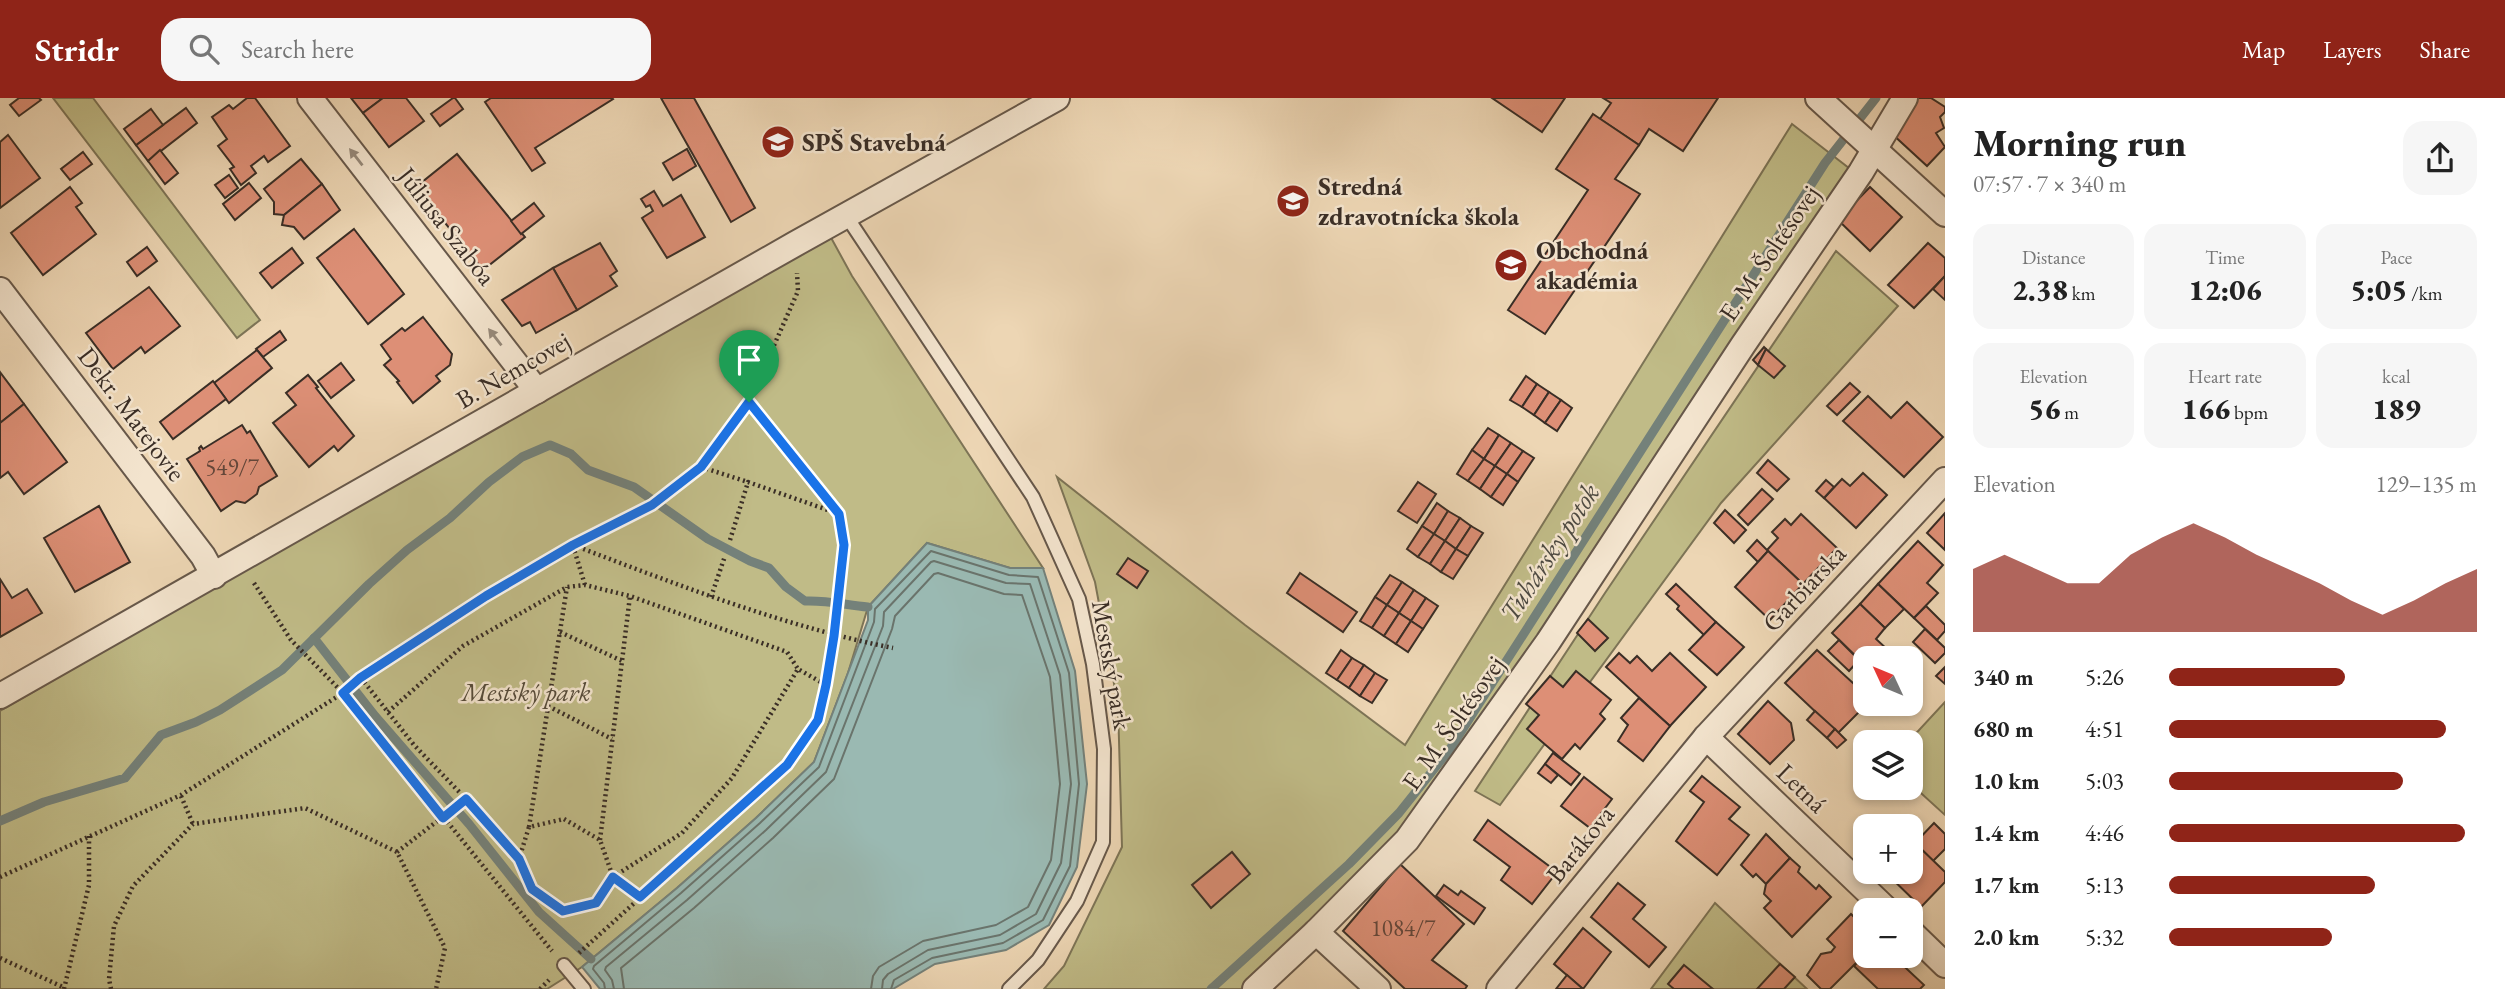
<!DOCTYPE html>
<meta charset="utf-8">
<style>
body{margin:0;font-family:"EB Garamond",serif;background:#f6f6f6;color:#222;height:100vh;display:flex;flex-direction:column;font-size:26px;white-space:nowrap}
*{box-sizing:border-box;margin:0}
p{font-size:23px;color:#767676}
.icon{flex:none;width:38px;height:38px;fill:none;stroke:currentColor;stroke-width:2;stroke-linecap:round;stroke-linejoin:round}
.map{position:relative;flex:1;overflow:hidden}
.panel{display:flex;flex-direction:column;background:#fff;width:560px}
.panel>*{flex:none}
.needle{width:46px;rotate:314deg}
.controls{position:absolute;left:1853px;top:548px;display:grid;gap:14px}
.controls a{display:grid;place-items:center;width:70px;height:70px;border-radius:14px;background:#fff;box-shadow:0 4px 10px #0003;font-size:35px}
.pin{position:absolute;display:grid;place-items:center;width:60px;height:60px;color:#fff;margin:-72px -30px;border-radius:50% 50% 50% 0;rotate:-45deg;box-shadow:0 0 7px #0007}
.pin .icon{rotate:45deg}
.round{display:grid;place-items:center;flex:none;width:74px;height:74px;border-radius:21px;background:#f6f6f6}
.headline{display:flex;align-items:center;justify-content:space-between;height:119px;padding:0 28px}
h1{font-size:38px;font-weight:800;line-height:52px}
.metrics{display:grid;grid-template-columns:repeat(3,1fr);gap:10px;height:119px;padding:7px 28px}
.metrics div{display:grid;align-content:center;border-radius:18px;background:#f6f6f6;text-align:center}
.metrics b{font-size:30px;font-weight:800}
.metrics small{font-size:19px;font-weight:400}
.metrics p{font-size:19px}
.chart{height:196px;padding:14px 28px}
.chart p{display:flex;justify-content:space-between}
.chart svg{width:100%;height:126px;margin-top:7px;fill:#8f2418;opacity:.7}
ul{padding:0 28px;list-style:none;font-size:23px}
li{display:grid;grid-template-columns:112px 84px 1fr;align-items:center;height:52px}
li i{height:18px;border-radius:9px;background:#8f2418}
header{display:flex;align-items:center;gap:42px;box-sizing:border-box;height:98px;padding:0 35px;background:#8f2418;color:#fff}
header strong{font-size:33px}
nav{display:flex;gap:38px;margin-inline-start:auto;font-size:24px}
.search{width:490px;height:63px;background:#f6f6f6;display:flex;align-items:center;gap:18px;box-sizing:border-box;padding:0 24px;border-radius:21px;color:#767676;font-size:26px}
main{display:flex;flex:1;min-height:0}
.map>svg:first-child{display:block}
.green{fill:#c0bb87;stroke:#7d7456;stroke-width:2}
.water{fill:#9ab9b2;stroke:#74817a;stroke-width:2}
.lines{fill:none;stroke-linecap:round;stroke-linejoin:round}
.shore{stroke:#6a746c;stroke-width:2}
.stream{stroke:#74817a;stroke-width:9}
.building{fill:#dd8f76;stroke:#3a2e26;stroke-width:2}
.service-casing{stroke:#67584a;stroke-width:16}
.minor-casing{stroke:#67584a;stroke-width:28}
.path{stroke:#3a2e26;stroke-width:4.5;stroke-dasharray:2 3.5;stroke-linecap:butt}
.service{stroke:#f3e4ce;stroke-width:12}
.minor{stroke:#f3e4ce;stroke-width:24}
.oneway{fill:#96897a}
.route-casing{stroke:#fff;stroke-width:14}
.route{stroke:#1a73e8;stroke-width:9}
.labels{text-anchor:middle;stroke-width:5;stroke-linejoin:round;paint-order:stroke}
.number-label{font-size:23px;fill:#63463a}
.poi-label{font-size:26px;font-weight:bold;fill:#3a2e26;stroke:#f3e4ce;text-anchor:start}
.street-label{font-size:26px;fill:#3a2e26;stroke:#f3e4ce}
.park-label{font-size:26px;font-style:italic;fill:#554a39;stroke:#f3e4ce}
.water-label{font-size:28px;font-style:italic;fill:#4d4a42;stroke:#f3e4ce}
</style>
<header>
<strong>Stridr</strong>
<div class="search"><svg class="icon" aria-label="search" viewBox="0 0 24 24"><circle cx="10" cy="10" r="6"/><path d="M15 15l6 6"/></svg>Search here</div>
<nav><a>Map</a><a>Layers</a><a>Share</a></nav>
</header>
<main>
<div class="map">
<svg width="1945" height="891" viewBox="0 0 1945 891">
<rect width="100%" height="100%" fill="#edd6b4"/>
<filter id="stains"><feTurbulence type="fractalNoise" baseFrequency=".00286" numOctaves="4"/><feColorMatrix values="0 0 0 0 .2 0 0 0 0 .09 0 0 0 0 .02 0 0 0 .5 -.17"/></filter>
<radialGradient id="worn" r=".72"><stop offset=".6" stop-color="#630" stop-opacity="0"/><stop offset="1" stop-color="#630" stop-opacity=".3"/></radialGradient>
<g class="green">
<polygon points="53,0 93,0 260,222 237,240"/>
<polygon points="1792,26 1854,74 1416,731 1245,891 1044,891 1064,868 1122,749 1118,607 1095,484 1057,379 1245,527 1405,647"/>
<polygon points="829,136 852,178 1043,470 1010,470 927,445 868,509 848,575 814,664 756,720 677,790 582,869 547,891 0,891 0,613"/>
<polygon points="1836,153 1898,208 1721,405 1500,707 1475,693 1605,495"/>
<polygon points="1945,604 1945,717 1911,686 1911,644 1908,644"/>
<polygon points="1715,805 1807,891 1651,891"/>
</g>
<polygon class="water" points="927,445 1010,470 1043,470 1075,573 1087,686 1077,769 1049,827 1006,852 935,866 893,891 600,891 582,869 677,790 756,720 814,664 868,522 868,509"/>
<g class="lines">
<g class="shore">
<polyline points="605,891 604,885 593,871 594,868 681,795 760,725 819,669 874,524 875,511 931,453 1009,477 1038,479 1069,575 1079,686 1070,768 1043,822 1003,845 932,860 894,882 891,891"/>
<polyline points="614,891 612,882 605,872 606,869 687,802 766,732 826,674 883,528 884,514 931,464 934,463 1006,485 1030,486 1060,577 1071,686 1061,765 1036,816 1000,837 928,852 888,876 883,882 882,891"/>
<polyline points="624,891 621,870 694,810 773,740 834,681 892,531 895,518 934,476 938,475 1004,496 1022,497 1050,579 1060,686 1051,762 1028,809 996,827 923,843 879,869 873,878 871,891"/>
</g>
<g class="stream">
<polyline points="314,540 375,618 469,726 539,814 591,861"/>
<path d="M0,723L44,704L125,680L161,637L196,624L220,612L282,572L369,486L407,452L450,420L489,384L522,359L550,347L571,356L588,372L634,389L708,441L750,463L769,470L786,489L805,503C827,502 846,507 868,509"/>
<polyline points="1211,891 1349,766 1399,715 1450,651 1825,65 1876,0"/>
</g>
</g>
<g class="building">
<polygon points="19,0 39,0 41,2 19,18 10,7"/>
<polygon points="247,0 255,0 290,48 268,64 264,58 251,68 256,75 241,87 230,71 234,69 218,48 227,41 212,19 229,7 233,11"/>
<polygon points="351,0 383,0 363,15"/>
<polygon points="383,0 406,0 424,23 389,49 363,15"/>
<polygon points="453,0 455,0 463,11 440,28 431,16"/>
<polygon points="491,0 612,0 613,1 535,50 545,65 532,73 485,4"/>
<polygon points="661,0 694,0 755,110 731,124"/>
<polygon points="1492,0 1565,0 1542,34"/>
<polygon points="1603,0 1718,0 1683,53 1649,31 1639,47 1600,21 1611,5"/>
<polygon points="1912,0 1931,0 1945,9 1945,14 1940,19 1944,30 1936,35 1945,49 1927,68 1890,34"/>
<polygon points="186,10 197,25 148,63 136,47"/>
<polygon points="151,11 163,27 136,47 124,31"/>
<polygon points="1593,16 1639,47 1615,81 1640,96 1545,236 1508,212 1588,92 1556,71"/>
<polygon points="8,37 40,80 0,110 0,44"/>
<polygon points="687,51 696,68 673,82 663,65"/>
<polygon points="160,52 178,75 165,86 148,63"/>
<polygon points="83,54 92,66 70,82 61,71"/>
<polygon points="457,56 525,139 483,172 416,89"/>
<polygon points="301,61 322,86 284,117 274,116 274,104 264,91"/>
<polygon points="229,77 238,90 225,100 215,87"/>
<polygon points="249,85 261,100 235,122 223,106"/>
<polygon points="322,86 340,112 304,141 294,129 282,127 284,117"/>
<polygon points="70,89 82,105 76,109 96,136 43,177 11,135"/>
<polygon points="1870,89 1902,119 1870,153 1838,122"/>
<polygon points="654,93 663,108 681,97 705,139 667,160 642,120 653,113 650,107 646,109 641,101"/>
<polygon points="534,105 544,118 521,136 511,123"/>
<polygon points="354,131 404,196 368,226 317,160"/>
<polygon points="600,145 617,173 610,178 617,188 577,212 553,170"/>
<polygon points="1928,145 1945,160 1945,178 1914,210 1888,187"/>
<polygon points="147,149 157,163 137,178 127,164"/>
<polygon points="292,150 303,165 272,190 260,175"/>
<polygon points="553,170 577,212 536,235 530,224 522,228 502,202"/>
<polygon points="1945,178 1945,202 1933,191"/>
<polygon points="149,189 180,228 145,255 141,249 113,271 86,235"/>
<polygon points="423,219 452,256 450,267 436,278 440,283 413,305 397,284 399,283 384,267 391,261 381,247 402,230 405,233"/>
<polygon points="280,233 286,242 263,259 256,251"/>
<polygon points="1764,249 1766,251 1758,267 1753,262"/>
<polygon points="1766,251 1785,268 1774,280 1758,267"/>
<polygon points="257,252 272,270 229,305 214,285"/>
<polygon points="341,265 354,282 331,300 318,283"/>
<polygon points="0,274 24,306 0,325"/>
<polygon points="308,277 318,289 316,290 354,338 338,353 334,348 309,369 273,325 296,307 286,295"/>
<polygon points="1526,278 1537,286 1522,309 1510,302"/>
<polygon points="213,283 226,301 173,341 160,324"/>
<polygon points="1850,285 1860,294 1837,317 1827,308"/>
<polygon points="1537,286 1549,294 1534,317 1522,309"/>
<polygon points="1549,294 1561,302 1545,325 1534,317"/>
<polygon points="1868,298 1891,320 1907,304 1943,339 1904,379 1843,323"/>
<polygon points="1561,302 1572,310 1557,333 1545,325"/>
<polygon points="24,306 67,364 24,396 8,374 0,380 0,325"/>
<polygon points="242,327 247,335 250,333 277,378 259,389 257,396 245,405 236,403 221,413 187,361 200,353 199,350 201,348 203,351"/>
<polygon points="1488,330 1499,337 1484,361 1472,352"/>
<polygon points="1499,337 1511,345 1495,368 1484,361"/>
<polygon points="1511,345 1523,353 1507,376 1495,368"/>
<polygon points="1472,352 1484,361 1468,383 1457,376"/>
<polygon points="1523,353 1534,360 1518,384 1507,376"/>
<polygon points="1484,361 1495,368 1480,391 1468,383"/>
<polygon points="1768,362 1789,381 1777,393 1757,375"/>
<polygon points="1495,368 1507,376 1491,399 1480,391"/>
<polygon points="1863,375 1887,397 1856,430 1824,400 1842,381 1850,388"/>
<polygon points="1507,376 1518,384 1503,407 1491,399"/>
<polygon points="1826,382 1834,389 1824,400 1816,393"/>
<polygon points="1418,384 1436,396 1417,425 1398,413"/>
<polygon points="1762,391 1773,401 1748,427 1738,417"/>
<polygon points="1437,405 1448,413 1434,436 1422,428"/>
<polygon points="99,408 130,464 75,494 44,440"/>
<polygon points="1725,412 1746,432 1734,445 1714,425"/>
<polygon points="1448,413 1460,420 1445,443 1434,436"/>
<polygon points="1945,415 1945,452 1927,435"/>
<polygon points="1801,416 1837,450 1803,486 1767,452 1778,440 1772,434 1785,421 1791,427"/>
<polygon points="1460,420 1471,428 1456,451 1445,443"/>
<polygon points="1422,428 1434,436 1418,459 1407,451"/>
<polygon points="1471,428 1483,435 1468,458 1456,451"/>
<polygon points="1434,436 1445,443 1430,466 1418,459"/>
<polygon points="1757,442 1768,453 1758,464 1747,453"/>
<polygon points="1445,443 1456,451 1441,474 1430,466"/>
<polygon points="1918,443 1943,467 1927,485 1938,495 1914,520 1878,486"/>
<polygon points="1456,451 1468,458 1453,481 1441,474"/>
<polygon points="1768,453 1803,486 1770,522 1735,489"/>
<polygon points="1128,460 1148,473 1137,490 1117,476"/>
<polygon points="1300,475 1357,514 1343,534 1287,495"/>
<polygon points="1390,477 1402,484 1387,507 1375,499"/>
<polygon points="0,481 12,500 27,491 42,515 0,539"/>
<polygon points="1402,484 1414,492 1399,515 1387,507"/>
<polygon points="1676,486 1716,524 1704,537 1677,511 1679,508 1666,496"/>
<polygon points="1878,486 1904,511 1885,530 1860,506"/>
<polygon points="1414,492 1426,500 1411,523 1399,515"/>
<polygon points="1375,499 1387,507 1372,530 1360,523"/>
<polygon points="1426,500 1438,508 1423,531 1411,523"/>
<polygon points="1860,506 1885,530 1876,541 1889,553 1882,560 1866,560 1866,568 1832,535"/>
<polygon points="1387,507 1399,515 1384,538 1372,530"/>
<polygon points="1926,508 1945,527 1945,533 1937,542 1914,520"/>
<polygon points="1399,515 1411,523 1396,546 1384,538"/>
<polygon points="1588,521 1608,540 1595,553 1577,535"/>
<polygon points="1411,523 1423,531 1408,554 1396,546"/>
<polygon points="1716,524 1744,549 1717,577 1689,552"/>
<polygon points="1925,531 1945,550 1945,555 1935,565 1913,544"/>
<polygon points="1839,542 1859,562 1849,573 1828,553"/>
<polygon points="1341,552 1352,560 1337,582 1326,575"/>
<polygon points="1817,552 1866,597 1867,606 1838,635 1785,585"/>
<polygon points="1619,555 1630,565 1637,558 1652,573 1670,555 1706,589 1670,628 1606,569"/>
<polygon points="1352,560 1364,567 1349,590 1337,582"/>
<polygon points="1364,567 1375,575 1360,598 1349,590"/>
<polygon points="1945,569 1945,586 1936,578"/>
<polygon points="1576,573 1611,602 1600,616 1605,621 1580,651 1575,646 1562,661 1527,631 1539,617 1526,606 1550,578 1563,589"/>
<polygon points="1375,575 1387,582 1372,605 1360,598"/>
<polygon points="1639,600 1670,628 1643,663 1618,643 1628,627 1621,620"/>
<polygon points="1768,603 1791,625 1794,642 1770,666 1738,636"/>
<polygon points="1815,613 1835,631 1827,640 1807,622"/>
<polygon points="1835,631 1846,642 1837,650 1827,640"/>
<polygon points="1553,655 1580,676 1571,687 1545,666"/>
<polygon points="1545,666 1558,677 1551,685 1538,675"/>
<polygon points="1702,678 1740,709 1729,721 1749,737 1717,777 1676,743 1704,704 1690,693"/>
<polygon points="1584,679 1612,701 1590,730 1561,708"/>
<polygon points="1488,722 1557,774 1532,806 1501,782 1510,769 1474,742"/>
<polygon points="1934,725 1945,736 1945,751 1933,763 1915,745"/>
<polygon points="1766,736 1790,760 1766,786 1756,776 1753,779 1741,767"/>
<polygon points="1915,745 1945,774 1945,784 1921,809 1886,775 1911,774 1911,749"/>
<polygon points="1232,754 1250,776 1211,810 1192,787"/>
<polygon points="1790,760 1800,769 1798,774 1816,791 1819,787 1831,799 1792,839 1764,810 1771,803 1764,796 1766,786"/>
<polygon points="1400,766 1464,826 1432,862 1467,888 1465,891 1405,891 1343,833"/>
<polygon points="1618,785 1645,807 1633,821 1666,849 1649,869 1591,819"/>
<polygon points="1444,787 1458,797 1461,793 1485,810 1474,826 1436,798"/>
<polygon points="1851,816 1866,831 1866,855 1830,891 1821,891 1807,877 1821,856 1831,854 1835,849 1827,841"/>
<polygon points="1583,830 1611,854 1583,891 1554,866"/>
<polygon points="1866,856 1866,858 1893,858 1924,887 1920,891 1878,891 1854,868"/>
<polygon points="1780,866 1795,879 1784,891 1757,891"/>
<polygon points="1684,867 1713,891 1674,891 1668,886"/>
<polygon points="1567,877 1583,891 1584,891 1556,891"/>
</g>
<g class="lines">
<defs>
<g id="service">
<polyline points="847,119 1033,399 1079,501 1093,566 1104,651 1103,744 1077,803 1038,862 1009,891"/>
<polyline points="564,867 584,891"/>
</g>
<g id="minor">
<polyline points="310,0 537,293"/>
<polyline points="1818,0 1945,116"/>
<polyline points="0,192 203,458 214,478"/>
<polyline points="0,598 795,146 1057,0"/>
<polyline points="1706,639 1887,812"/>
<polyline points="1316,834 1378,891"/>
<polyline points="1911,834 1945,867"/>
<polyline points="1255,891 1316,834 1407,742 1548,544 1743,247 1861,74 1905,0"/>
<polyline points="1499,891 1706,639 1945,382"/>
</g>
</defs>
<use href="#service" class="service-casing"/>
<use href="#minor" class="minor-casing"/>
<g class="path">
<polyline points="701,369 748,384"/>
<polyline points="730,442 748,384 839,416"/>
<path d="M573,447C678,487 783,528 893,550"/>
<polyline points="573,448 585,487"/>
<polyline points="254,485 291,542 343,595 552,853"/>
<polyline points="711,499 725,458"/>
<polyline points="560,534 622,563"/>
<polyline points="361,580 414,647 466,701"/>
<polyline points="548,608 612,641"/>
<polyline points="388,614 463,548 567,489 585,487 630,498 787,554 798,571"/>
<polyline points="181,698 193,726"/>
<polygon points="564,721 600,742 613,779 595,805 563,813 532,791 519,761 529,729"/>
<polyline points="529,729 567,489"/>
<polyline points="600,742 630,498"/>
<polyline points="397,754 466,701 518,761"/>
<polyline points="0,779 181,697 343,595 361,580 486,498 573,447 651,407 701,369 749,304 798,193 797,175"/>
<polyline points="640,799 613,779 682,735 732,680 798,571 826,587"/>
<polyline points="579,855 787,667 818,622 834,538 844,447 839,416 749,304"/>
<polyline points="0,860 65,890"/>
<polyline points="64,891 89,787 89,738"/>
<polyline points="111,891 109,881 114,828 133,788 193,726 305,710 397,754 445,850 436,891"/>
<polyline points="540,891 549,882"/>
</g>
<use href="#service" class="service"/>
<use href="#minor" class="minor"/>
</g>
<defs><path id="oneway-solid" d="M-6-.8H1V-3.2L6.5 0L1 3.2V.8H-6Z" transform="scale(1.75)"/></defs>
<g class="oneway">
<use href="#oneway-solid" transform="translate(356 59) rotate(-128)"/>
<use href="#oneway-solid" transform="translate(495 239) rotate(-128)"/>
</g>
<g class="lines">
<defs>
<polygon id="route" points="749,304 839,416 844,447 834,538 826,587 818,622 787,667 640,799 613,779 596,805 563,813 532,791 519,761 466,701 443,720 343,595 360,580 486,498 573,447 652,407 701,369"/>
</defs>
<use href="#route" class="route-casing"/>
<use href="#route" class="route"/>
</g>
<defs>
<symbol id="university-disc" viewBox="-11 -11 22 22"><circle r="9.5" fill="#8f2418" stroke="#f3e4ce"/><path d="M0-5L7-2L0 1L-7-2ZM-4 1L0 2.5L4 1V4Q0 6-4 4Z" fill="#fff"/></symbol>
</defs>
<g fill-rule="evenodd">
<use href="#university-disc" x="759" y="25" width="38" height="38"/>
<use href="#university-disc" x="1274" y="84" width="38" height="38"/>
<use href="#university-disc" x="1492" y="148" width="38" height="38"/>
</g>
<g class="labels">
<g class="number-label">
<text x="232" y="377">549/7</text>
<text x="1403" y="838">1084/7</text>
</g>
<g class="poi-label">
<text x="802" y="53">SPŠ Stavebná</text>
<text x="1318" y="97">Stredná<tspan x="1318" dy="30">zdravotnícka škola</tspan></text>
<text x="1536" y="161">Obchodná<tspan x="1536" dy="30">akadémia</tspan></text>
</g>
<g class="street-label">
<text transform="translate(447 128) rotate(52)" y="9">Júliusa Szabóa</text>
<text transform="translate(1769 155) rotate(-56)" y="9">E. M. Šoltésovej</text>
<text transform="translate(513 272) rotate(-30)" y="9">B. Nemcovej</text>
<text transform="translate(132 316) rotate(53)" y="9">Dekr. Matejovie</text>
<text transform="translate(1804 490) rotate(-47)" y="9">Garbiarska</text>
<text transform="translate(1112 567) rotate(80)" y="9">Mestský park</text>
<text transform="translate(1453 625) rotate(-55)" y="9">E. M. Šoltésovej</text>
<text transform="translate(1802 690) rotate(44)" y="9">Letná</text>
<text transform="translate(1580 746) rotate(-51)" y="9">Barákova</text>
</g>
<g class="park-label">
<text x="526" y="603">Mestský park</text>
</g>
<g class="water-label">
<text transform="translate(1549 454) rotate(-57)" y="10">Tuhársky potok</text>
</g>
</g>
<rect width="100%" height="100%" filter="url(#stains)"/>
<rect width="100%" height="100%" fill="url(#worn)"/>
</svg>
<div class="controls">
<a><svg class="needle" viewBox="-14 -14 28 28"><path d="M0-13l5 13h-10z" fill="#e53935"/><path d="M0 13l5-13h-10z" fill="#767676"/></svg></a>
<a><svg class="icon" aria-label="layers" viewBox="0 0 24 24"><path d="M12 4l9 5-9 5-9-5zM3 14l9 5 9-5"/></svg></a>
<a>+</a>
<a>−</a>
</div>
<div class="pin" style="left:749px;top:304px;background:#1e9e55"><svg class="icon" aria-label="arrive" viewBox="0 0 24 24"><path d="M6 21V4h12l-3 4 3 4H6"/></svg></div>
</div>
<section class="panel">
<div class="headline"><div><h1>Morning run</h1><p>07:57 · 7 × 340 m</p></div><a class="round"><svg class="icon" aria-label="share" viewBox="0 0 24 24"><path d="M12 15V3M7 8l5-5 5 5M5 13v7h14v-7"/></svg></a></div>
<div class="metrics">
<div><p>Distance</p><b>2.38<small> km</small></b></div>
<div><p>Time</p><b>12:06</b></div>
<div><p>Pace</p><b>5:05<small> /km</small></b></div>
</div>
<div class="metrics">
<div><p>Elevation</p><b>56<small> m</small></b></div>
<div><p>Heart rate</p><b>166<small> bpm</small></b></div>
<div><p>kcal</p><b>189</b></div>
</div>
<div class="chart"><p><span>Elevation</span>129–135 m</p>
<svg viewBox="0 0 160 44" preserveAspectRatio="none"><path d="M0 44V22L10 17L20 22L30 27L40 27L50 17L60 11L70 6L80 11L90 17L100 22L110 27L120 33L130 38L140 33L150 27L160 22V44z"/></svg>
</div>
<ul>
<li><b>340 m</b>5:26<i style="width:57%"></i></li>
<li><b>680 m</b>4:51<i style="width:90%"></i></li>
<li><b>1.0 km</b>5:03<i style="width:76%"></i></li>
<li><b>1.4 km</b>4:46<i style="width:96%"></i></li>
<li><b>1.7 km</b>5:13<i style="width:67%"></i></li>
<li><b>2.0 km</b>5:32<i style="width:53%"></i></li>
</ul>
</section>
</main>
